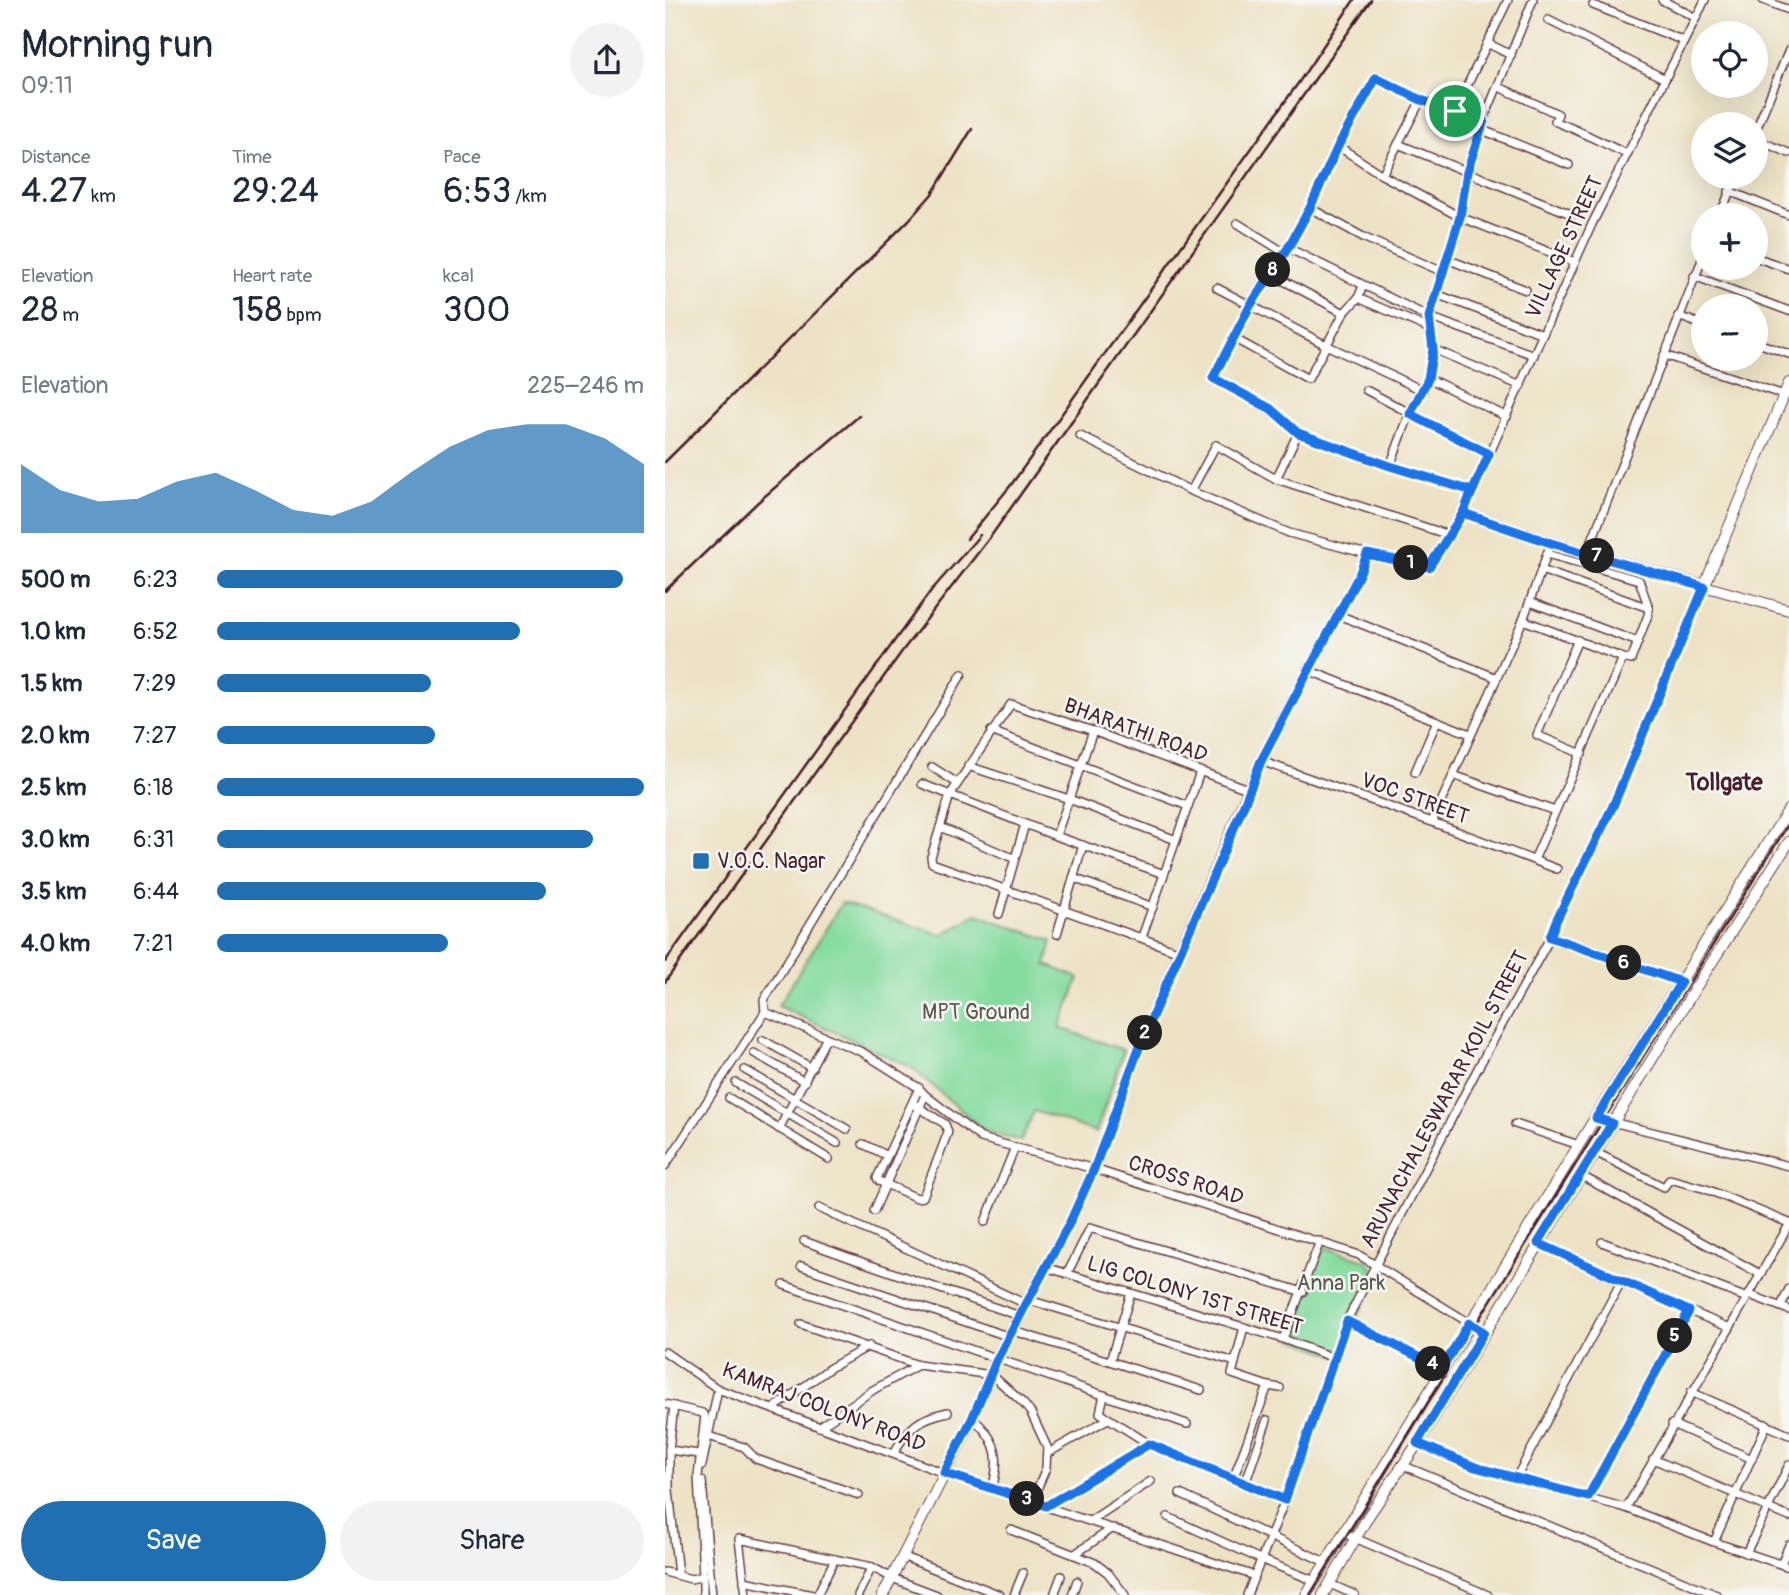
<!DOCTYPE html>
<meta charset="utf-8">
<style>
body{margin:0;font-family:Pangolin,sans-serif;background:#f2f2f3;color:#1f2937;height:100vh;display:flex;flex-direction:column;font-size:26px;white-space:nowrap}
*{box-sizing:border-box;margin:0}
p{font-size:23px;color:#747a83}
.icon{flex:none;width:38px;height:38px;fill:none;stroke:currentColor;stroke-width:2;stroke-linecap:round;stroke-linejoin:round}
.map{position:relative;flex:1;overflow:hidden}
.sheet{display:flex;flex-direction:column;background:#fff;width:665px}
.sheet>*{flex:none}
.controls{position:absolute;left:1026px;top:21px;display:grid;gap:14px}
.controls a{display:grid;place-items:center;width:77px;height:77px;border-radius:50%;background:#fff;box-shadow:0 7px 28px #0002;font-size:35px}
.pin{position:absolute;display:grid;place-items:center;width:60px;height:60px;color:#fff;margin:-30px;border:4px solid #fff;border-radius:50%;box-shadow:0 2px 7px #0007}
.km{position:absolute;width:35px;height:35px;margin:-18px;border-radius:50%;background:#222;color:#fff;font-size:19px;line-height:35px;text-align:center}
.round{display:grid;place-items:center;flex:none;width:74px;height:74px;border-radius:37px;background:#f2f2f3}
.summary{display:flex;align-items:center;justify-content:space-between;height:119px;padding:0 21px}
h1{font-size:38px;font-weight:600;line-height:52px}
.stats{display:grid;grid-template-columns:repeat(3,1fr);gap:10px;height:119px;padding:7px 21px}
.stats div{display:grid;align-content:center}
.stats b{font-size:35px;font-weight:600}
.stats small{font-size:19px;font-weight:400}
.stats p{font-size:19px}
.chart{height:196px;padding:14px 21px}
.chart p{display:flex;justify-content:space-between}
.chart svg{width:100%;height:126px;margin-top:7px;fill:#1f6fb2;opacity:.7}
.action{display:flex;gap:14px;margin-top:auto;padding:14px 21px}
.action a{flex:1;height:80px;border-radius:42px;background:#1f6fb2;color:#fff;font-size:28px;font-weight:600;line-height:80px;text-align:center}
.action a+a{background:#f2f2f3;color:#1f2937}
ul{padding:0 21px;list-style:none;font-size:23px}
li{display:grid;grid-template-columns:112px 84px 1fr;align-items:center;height:52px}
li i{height:18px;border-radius:9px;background:#1f6fb2}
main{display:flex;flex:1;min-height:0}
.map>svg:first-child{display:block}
.green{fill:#84db9e;stroke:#677d64;stroke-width:2}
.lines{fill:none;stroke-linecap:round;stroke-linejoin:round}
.street-casing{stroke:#623c42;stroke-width:10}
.secondary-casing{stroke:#623c42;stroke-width:12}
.street{stroke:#fff;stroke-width:7}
.secondary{stroke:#fff;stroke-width:10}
.rail{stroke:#4a1f2b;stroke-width:2.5}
.route-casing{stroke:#fff;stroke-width:14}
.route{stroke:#1a73e8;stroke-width:9}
.poi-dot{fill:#1f6fb2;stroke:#f6f6f2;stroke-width:2.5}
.labels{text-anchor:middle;stroke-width:5;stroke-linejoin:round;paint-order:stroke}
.street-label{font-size:21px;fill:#4a1f2b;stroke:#f6f6f2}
.poi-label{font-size:21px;fill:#4a1f2b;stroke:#f6f6f2;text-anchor:start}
.park-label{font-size:21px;fill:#5b574e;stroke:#f6f6f2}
.neighbourhood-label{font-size:23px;font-weight:bold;fill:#4a1f2b;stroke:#f6f6f2}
</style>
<main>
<section class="sheet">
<div class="summary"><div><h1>Morning run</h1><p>09:11</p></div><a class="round"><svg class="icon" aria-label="share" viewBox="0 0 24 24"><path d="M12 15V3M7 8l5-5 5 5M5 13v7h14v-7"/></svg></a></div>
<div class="stats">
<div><p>Distance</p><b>4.27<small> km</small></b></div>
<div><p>Time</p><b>29:24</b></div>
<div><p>Pace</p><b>6:53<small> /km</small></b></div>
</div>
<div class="stats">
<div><p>Elevation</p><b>28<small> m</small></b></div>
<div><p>Heart rate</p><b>158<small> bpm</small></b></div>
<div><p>kcal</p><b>300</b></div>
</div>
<div class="chart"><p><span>Elevation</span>225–246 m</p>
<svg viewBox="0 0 160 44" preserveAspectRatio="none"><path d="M0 44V20L10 29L20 33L30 32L40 26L50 23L60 29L70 36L80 38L90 33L100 23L110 14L120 8L130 6L140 6L150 11L160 20V44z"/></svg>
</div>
<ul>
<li><b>500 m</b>6:23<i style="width:95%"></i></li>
<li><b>1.0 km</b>6:52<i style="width:71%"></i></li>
<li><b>1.5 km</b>7:29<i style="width:50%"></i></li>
<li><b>2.0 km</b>7:27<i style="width:51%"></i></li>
<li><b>2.5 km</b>6:18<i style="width:100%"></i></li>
<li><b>3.0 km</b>6:31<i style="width:88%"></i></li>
<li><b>3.5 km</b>6:44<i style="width:77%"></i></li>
<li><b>4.0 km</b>7:21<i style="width:54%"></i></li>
</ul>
<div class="action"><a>Save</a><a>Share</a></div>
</section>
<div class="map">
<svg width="1124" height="1595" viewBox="0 0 1124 1595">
<rect width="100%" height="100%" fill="#f6f6f2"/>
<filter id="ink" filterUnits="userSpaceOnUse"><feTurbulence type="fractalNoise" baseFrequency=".0143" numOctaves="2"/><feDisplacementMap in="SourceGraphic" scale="14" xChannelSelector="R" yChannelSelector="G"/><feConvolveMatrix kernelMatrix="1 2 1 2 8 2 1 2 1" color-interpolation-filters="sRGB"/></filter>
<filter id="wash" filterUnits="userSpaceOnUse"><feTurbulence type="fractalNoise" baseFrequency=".00686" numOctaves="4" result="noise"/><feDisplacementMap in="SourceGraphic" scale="28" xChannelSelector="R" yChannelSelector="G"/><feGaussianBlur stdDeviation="1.57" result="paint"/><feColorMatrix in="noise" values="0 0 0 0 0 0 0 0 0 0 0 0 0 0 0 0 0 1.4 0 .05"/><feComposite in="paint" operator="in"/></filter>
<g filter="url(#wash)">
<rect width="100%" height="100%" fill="#ede2c4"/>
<g class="green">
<polygon points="177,903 277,935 311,914 387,941 381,965 414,978 395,1028 459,1050 431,1132 369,1111 356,1141 320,1131 246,1067 113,1006"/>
<polygon points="659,1247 703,1261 712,1275 675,1357 622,1337"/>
</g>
</g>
<g filter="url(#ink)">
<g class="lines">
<defs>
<g id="street">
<polyline points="997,0 1031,18"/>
<polyline points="1098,0 1124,10"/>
<polyline points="928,5 1019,41"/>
<polyline points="883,20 1000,79"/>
<polyline points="822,43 846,55"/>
<path d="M834,87L893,114L890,121L894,123C918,132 939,144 962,154"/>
<polyline points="790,111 843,0"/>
<polyline points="815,129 904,165"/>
<polyline points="1090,132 1124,50"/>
<polyline points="1090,139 1124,153"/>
<polyline points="733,144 906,214"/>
<polyline points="673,146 717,175 795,217 910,262"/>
<polyline points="717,175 756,100"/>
<polyline points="1064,191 1124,215"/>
<polyline points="645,208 700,238 778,272"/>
<polyline points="1055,215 1071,177"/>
<polyline points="572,223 620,253"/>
<polyline points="623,248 764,317 869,355"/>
<polyline points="1090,257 1124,269"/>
<polyline points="782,259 861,290"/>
<polyline points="606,274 679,313"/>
<polyline points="1029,276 1124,311"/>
<polyline points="552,288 661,345 759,391"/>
<polyline points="771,294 878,334"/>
<polyline points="693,298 765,329"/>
<polyline points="1013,316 1038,325"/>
<polyline points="570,339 643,379 679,313 693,298 698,286"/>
<polyline points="1090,342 1124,354"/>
<polyline points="768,349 856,386"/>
<polyline points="999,355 1119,395"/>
<polyline points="763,378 842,417"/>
<polyline points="701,390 824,455"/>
<polyline points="415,436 526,491 624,533 702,554"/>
<polyline points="725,466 745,413 763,379 768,349 764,317 795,217 802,172 815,129 868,0"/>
<polyline points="611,479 633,433"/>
<polyline points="526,491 551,445 611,479 784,535"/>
<polyline points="807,491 725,466 633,433 605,409 548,378 585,306 623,248 645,208 673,146 711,78 756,100 819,120"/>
<polyline points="798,513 927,224 1040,0"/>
<polyline points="922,553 1038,257"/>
<polyline points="882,554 974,580 984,608 983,615 966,660 958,658"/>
<polyline points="876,570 984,608"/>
<polyline points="865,602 973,642"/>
<polyline points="671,614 832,678"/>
<polyline points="858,620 958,658 869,860"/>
<polyline points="913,640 872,735 917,754"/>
<polyline points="643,670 805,734"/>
<polyline points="326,731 523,806"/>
<polyline points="596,761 767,822 892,869"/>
<polyline points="303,766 404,799 511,840"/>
<polyline points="267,767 292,783"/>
<polyline points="750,772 772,721"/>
<polyline points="788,775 890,811"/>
<polyline points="257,784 391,836 499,874"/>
<polyline points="767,822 858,620 886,543"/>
<polyline points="275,827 348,858"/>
<polyline points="391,836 428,731"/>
<polyline points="408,878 488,907"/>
<polyline points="334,914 360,824"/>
<polyline points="392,934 418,845"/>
<polyline points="477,937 535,772"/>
<polyline points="885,938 1016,982"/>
<polyline points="515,952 267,863 266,857 285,795 346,704 428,731 585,790"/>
<polyline points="100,1012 197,1052 254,1088 260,1095 316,1138 429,1169 694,1255 819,1332"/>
<polyline points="98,1040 147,1068"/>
<polyline points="89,1053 140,1082"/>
<polyline points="80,1070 182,1129"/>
<polyline points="71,1083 172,1143"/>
<polyline points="64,1098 164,1159"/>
<polyline points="247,1103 280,1124 283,1132 258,1197 252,1198 214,1181 212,1178 254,1088"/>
<polyline points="931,1118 1124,1166"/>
<polyline points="850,1124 914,1145"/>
<polyline points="114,1129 161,1039"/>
<polyline points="198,1144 221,1155"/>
<polyline points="930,1152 999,1187 1005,1179 1041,1189 1124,1223"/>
<polyline points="0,1166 100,1012 99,1000 297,674"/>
<polyline points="915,1175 1095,1274"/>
<polyline points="154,1208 361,1304"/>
<polyline points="209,1211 260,1095"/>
<polyline points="320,1222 350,1147"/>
<path d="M139,1241C210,1268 283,1291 355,1316"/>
<polyline points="937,1242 1082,1298"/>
<polyline points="873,1243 956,1282 1065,1328"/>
<polyline points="136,1266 345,1337"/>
<polyline points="380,1267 618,1339 669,1358"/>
<polyline points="402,1274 425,1228 638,1292"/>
<polyline points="119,1285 522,1424"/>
<polyline points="1085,1295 1124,1310"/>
<polyline points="364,1300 570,1362"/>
<polyline points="1116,1306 1124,1289"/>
<polyline points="682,1320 777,1369"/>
<polyline points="136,1324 253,1365 327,1375 358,1403 366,1413 382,1447 381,1468 367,1501"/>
<polyline points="349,1331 536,1390"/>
<polyline points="618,1339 655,1241"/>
<polyline points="0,1352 53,1389 279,1473 590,1576"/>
<polyline points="445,1361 466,1293"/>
<polyline points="603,1386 615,1388"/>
<polyline points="1026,1392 1124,1435"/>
<polyline points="439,1395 435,1413 484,1444 620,1500"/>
<polyline points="0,1404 37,1413 40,1416 33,1476 38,1576 26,1579 0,1572"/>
<polyline points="9,1406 4,1450 4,1490 13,1575"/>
<polyline points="109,1408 165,1368 204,1346"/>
<path d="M313,1423C334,1444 335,1461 327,1489"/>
<polyline points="1007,1424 1087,1459"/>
<polyline points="154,1427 208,1390 253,1365"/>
<polyline points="43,1436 79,1447 91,1459 194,1495"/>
<polyline points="753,1443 810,1467 961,1508 1049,1542 1124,1567"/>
<polyline points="4,1450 34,1454"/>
<path d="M229,1453C243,1427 254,1418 283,1412"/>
<polyline points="383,1453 443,1419"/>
<polyline points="988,1459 1124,1517"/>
<polyline points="37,1465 53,1389"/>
<polyline points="737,1465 1052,1595"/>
<polyline points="851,1478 956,1282"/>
<polyline points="568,1479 603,1386 567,1374 579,1327"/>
<polyline points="37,1481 47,1595"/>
<polyline points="580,1484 602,1420"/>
<polyline points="515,1494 660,1562"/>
<polyline points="923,1497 1024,1311"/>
<polyline points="381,1506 484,1444"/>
<polyline points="961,1508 1124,1225"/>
<polyline points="503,1517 595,1559 650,1581"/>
<polyline points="425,1521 486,1481"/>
<polyline points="346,1530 430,1563 443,1573 460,1595"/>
<polyline points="678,1533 823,1595"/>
<polyline points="1049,1542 1102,1424"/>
<polyline points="1081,1553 1124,1465"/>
<polyline points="410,1554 448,1528"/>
<polyline points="237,1556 335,1595"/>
<polyline points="1116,1564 1124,1545"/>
<polyline points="79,1581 148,1595"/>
<polyline points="665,1584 690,1595"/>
<polyline points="38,1595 38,1576"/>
<polyline points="81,1595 74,1539 207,1567 227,1578 272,1595"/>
<polyline points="152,1595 170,1559"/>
<polyline points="193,1595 207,1567"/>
<polyline points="349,1595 358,1573"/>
<polyline points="389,1595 396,1576"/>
<polyline points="407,1595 412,1581"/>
<polyline points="582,1595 630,1475 682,1320 813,1068 885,938 891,921 948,806 1039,587"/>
</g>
<g id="secondary">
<polyline points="1039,587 1124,383"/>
<polyline points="218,1595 307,1420 332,1358 405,1222 429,1169 477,1040 596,761 694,575 702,554 764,567 798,513 886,543 1124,610"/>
<polyline points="641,1595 941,1100 1124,809"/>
<polyline points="658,1595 704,1515 753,1443 1031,987 1124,842"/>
</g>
</defs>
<use href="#street" class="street-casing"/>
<use href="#secondary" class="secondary-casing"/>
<use href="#street" class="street"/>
<use href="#secondary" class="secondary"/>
<g class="rail">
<polyline points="0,462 244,220 267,194 307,129"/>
<polyline points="302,539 346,485 634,82 689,0"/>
<polyline points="0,591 93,502 194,416"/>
<polyline points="0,962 230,640 265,592 315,535"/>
<polyline points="0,982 238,650 326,536 706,0"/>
<polyline points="645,1595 806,1332 1124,823"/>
</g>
</g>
</g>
<g class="lines" filter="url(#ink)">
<defs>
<polyline id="route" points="790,111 819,120 802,172 795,217 764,317 768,349 763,379 745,414 824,454 798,513 764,567 702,554 694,575 596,761 578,807 477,1040 429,1169 405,1222 332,1359 307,1419 279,1473 381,1506 484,1444 620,1500 682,1321 777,1369 804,1323 819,1332 752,1443 810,1467 923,1497 1024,1311 873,1243 947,1123 931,1118 1016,982 885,937 891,921 948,806 1039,587 886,543 798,513 807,491 725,466 633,433 606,409 548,378 585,306 623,248 645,208 673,146 711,78 756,100 790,111"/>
</defs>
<use href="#route" class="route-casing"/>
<use href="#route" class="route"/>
</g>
<rect class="poi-dot" x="27" y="852" width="18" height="18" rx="3.5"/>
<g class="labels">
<g class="street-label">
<text transform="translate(899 247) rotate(-65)" y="7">VILLAGE STREET</text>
<text transform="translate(471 730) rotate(20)" y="7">BHARATHI ROAD</text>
<text transform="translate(750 798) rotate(20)" y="7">VOC STREET</text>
<text transform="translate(779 1099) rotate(-62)" y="7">ARUNACHALESWARAR KOIL STREET</text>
<text transform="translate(521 1180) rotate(18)" y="7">CROSS ROAD</text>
<text transform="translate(530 1295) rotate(17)" y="7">LIG COLONY 1ST STREET</text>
<text transform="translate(159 1407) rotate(21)" y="7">KAMRAJ COLONY ROAD</text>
</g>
<g class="poi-label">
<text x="52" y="868">V.O.C. Nagar</text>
</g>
<g class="park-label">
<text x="311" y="1019">MPT Ground</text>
<text x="676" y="1290">Anna Park</text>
</g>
<g class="neighbourhood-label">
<text x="1059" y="790">Tollgate</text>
</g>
</g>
</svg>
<div class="controls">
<a><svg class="icon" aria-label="locate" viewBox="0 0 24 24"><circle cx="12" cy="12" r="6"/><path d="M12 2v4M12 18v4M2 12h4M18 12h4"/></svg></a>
<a><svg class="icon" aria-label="layers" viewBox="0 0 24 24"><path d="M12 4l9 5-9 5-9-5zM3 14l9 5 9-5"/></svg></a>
<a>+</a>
<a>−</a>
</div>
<div class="pin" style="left:790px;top:111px;background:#1e9e55"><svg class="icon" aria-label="arrive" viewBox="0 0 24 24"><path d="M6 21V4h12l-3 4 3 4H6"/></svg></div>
<b class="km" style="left:746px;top:563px">1</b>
<b class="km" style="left:480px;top:1033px">2</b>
<b class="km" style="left:362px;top:1499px">3</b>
<b class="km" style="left:768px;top:1364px">4</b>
<b class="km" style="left:1010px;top:1336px">5</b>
<b class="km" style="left:959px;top:963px">6</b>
<b class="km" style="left:932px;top:556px">7</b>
<b class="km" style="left:608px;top:270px">8</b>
</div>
</main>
